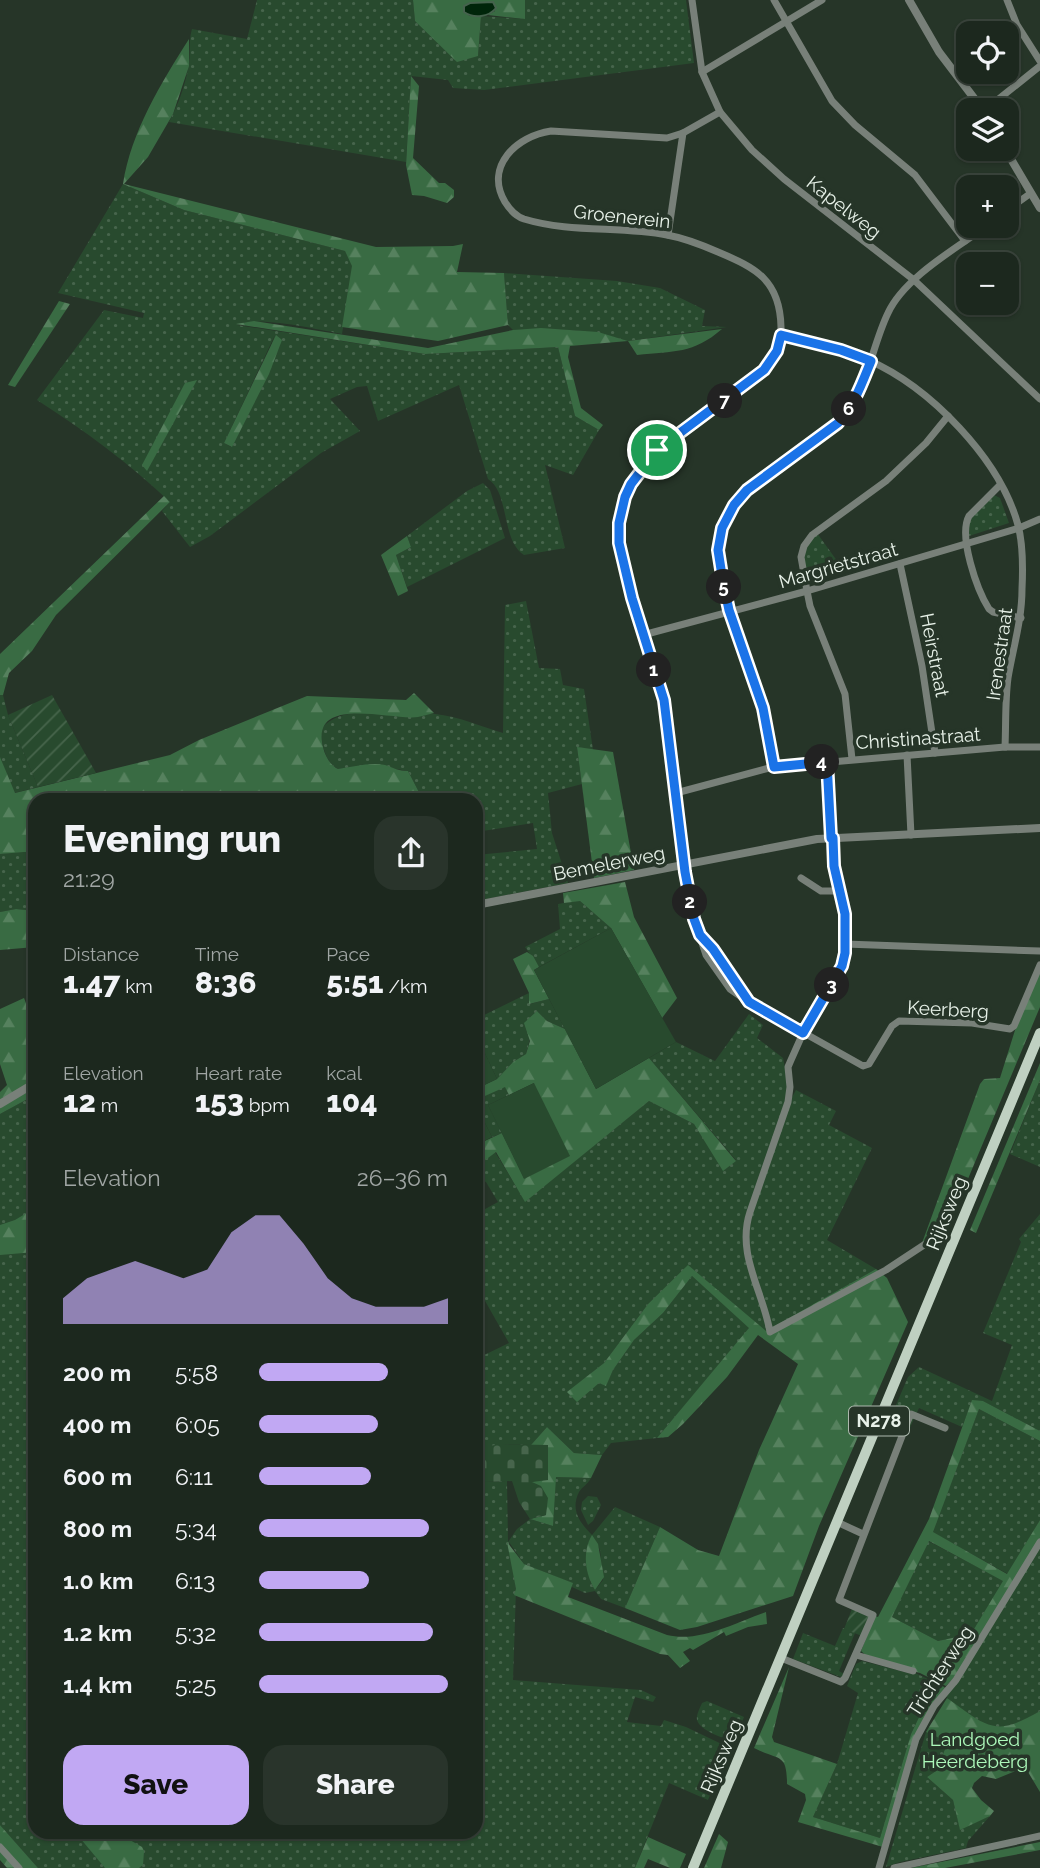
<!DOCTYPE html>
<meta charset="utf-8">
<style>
body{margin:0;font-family:Raleway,sans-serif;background:#29342b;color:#f1f3f6;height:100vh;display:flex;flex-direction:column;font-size:26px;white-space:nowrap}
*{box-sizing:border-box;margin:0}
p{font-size:23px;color:#a0a6a4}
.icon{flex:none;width:38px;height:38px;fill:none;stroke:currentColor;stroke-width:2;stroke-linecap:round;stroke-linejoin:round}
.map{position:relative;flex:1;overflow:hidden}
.panel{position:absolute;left:28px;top:793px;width:455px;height:1046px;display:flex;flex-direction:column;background:#1c281e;border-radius:21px;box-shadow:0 2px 5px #0004,0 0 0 2px #3a443c}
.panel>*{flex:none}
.tools{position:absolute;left:956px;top:21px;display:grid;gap:14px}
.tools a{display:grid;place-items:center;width:63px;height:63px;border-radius:14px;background:#1c281e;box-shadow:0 2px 5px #0004,0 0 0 2px #3a443c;font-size:35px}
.pin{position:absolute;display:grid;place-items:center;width:60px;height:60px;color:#fff;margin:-30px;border:4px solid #fff;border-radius:50%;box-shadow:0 2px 7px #0007}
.km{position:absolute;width:35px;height:35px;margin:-18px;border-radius:50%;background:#222;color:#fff;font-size:19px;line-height:35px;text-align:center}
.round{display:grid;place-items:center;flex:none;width:74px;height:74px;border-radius:21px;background:#29342b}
.overview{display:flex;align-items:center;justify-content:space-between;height:119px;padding:0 35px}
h1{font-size:38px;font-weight:800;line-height:52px}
.figures{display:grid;grid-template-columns:repeat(3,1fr);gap:10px;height:119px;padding:7px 35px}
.figures div{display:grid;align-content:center}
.figures b{font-size:30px;font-weight:800}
.figures small{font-size:19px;font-weight:400}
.figures p{font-size:19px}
.chart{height:196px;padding:14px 35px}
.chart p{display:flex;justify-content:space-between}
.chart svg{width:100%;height:126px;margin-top:7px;fill:#c1a8f3;opacity:.7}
.button{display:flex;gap:14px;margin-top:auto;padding:14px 35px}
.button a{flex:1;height:80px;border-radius:21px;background:#c1a8f3;color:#111;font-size:28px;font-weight:800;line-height:80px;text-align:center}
.button a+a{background:#29342b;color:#f1f3f6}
ul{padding:0 35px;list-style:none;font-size:23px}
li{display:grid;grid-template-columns:112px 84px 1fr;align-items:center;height:52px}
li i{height:18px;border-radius:9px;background:#c1a8f3}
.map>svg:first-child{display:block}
.grass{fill:url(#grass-dots);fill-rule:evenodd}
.forest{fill:url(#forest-firs);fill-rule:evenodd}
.cemetery{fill:url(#cemetery-stones)}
.park{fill:#284a2e}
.garden{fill:url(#garden-furrows)}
.water{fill:#00250a;stroke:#45624d;stroke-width:2}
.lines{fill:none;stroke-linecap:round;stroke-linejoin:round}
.minor{stroke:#788079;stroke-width:7}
.tertiary{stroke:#788079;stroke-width:8}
.primary{stroke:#bfd0c1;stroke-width:10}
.route-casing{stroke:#fff;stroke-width:14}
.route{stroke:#1a73e8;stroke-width:9}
.labels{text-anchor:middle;stroke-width:7;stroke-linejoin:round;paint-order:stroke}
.shield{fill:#263528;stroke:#adb9ae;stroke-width:2}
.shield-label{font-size:18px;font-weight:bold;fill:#e7f1e8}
.street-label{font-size:19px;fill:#e7f1e8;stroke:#263528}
.park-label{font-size:19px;fill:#adf8ba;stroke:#263528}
</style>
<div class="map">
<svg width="1040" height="1868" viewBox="0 0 1040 1868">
<defs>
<pattern id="grass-dots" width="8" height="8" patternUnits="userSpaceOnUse" patternTransform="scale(1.75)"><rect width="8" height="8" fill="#284a2e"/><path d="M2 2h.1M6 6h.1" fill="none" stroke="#47654c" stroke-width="1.8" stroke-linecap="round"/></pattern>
<pattern id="forest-firs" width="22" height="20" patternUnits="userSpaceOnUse" patternTransform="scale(1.75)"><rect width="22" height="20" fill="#396b43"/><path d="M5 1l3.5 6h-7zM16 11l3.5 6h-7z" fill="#56815e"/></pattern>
<pattern id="cemetery-stones" width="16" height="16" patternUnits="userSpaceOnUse" patternTransform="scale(1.75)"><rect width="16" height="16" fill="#284a2e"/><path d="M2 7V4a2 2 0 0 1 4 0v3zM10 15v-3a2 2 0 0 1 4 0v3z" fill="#47654c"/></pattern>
<pattern id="garden-furrows" width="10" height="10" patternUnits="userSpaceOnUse" patternTransform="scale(1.75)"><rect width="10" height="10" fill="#284a2e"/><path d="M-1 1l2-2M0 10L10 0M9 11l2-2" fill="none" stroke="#47654c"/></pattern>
</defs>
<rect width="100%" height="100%" fill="#263528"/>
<g class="grass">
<path d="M257,0H413L415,21L478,56L481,16L525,19V0H686L694,63L484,90L453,88L448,80L411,76L406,162L169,122C178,105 185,86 188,68C191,55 188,42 192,29L247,39Z"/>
<path d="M123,184L184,210L345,251L353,266L342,334C319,330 256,315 237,325L425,354L558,347L575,416L599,430L573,475L545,465L565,548L524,555C501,541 510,493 488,479L459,385L378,421L367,386L357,387L330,399L360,431L321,453L210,536L190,547L162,511L170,502C129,463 85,431 37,400L104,310L143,318L144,313L58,293ZM275,335L246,418L231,447L224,443Z"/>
<path d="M504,273L617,281L660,288L705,310L702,326L727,327L628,341C593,329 550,328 513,330L508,325Z"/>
<polygon points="483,483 490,490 505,538 407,587 396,555 411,547 407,536 467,491"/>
<polygon points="994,495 1000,498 1009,523 969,536 968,520"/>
<path d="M817,533L845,572L809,582C798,560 803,550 817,533Z"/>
<path d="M526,601L539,668L560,669L563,685L584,689L593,750L577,748L582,784L548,793L552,833L568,883L476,901V855L537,849L533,823L476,832V800H423L408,771L374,765L338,769C325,762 321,743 321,729C343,703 384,716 414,717C421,717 428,713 435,714C458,716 482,727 503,733L505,605Z"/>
<polygon points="0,695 3,695 8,715 38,787 14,793 0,757"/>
<polygon points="21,851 35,851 35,911 16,909 0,912 0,854"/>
<polygon points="575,901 580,901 611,928 539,967 525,947 560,929 558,904"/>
<polygon points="529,993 530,1004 549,999 565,1029 547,1021 537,1011 526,1054 513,1062 497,1079 476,1034 476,1019"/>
<path d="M749,1014L763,1025L757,1038L783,1058L791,1099L796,1090L836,1111L829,1125L872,1148L827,1240L876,1269L766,1332L688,1266L648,1304L604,1363L568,1392L599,1383L606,1385L613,1370L634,1340L663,1313L692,1276L750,1328L657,1438L611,1443L602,1455L574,1453L547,1427L531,1445L502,1444L483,1482L507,1481L508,1542L517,1529L530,1519L553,1526L554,1482L556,1477L591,1478C588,1484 582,1487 579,1492C570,1510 580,1523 592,1535L615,1507L660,1527L625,1608L601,1599L595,1591L585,1593L572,1587V1583L524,1564L509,1542L516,1589L513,1680L641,1690L656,1697L653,1702L635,1697L627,1722L661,1726L664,1720L686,1727L730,1748L708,1800L669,1783L635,1868H38L0,1825V1114L35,1095V1832H476V1359L509,1343L476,1285V1214L498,1202L486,1182L479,1179L476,1180V1167L495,1152L525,1201L649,1101L694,1124L724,1170L736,1160L649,1058L676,1042L715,1061ZM594,1538L600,1550L603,1580L595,1590L590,1581Z"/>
<polygon points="1040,1080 1040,1167 1010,1154"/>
<polygon points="505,1086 509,1095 488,1105 502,1133 492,1137 476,1105 476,1100"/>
<polygon points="1040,1214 1040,1431 983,1401 972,1401 962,1427 919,1408 907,1434 887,1426 908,1377 919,1367 992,1401 1012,1345 983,1333 1021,1242 1019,1239"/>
<polygon points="979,1409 1040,1441 1040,1520 1008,1574 932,1532"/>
<polygon points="588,1496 597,1497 601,1505 593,1521 588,1525 581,1510 582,1502"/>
<polygon points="928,1541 1004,1581 971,1634 938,1641 892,1617"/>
<path d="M1040,1546V1711L1019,1723L995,1728C978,1722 955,1708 944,1694Z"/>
<polygon points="843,1628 855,1633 839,1671 844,1674 841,1677 793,1659 803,1633 835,1646"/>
<polygon points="862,1661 912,1674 913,1672 941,1685 921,1713 911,1734 880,1838 813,1817 837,1764 858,1693 847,1686 856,1664"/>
<path d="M707,1701L744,1717L734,1742C724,1738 700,1731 697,1720C696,1715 700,1708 702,1703Z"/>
<polygon points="926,1732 948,1742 936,1771 927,1777 953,1800 960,1829 990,1816 968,1841 966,1848 900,1862 886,1867"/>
</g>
<g class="forest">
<polygon points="413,0 525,0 525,19 488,15 495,11 493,2 466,4 469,16 481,16 478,56 457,62 415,21"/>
<path d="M189,39V66L173,114L148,157L124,184L376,247L453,246L463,244L457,272L504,273L508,325L438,341L342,327L352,266L345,251L184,210L123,184C131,132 161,83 189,39Z"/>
<polygon points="411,76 419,86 413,158 439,183 445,183 454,190 454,197 447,203 424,196 412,195 406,165"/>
<polygon points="59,301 70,304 15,387 8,385"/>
<path d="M254,321L428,348L513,330L541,328L598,332L628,341L722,329C693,354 674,351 637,355L628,341L570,346L568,357L581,408L603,425L599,430L575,416L558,347L425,354L236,324Z"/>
<polygon points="276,335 282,340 269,374 232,447 224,443"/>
<polygon points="197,380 147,471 142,465 185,383"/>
<polygon points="164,496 170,502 56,615 32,651 9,673 3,695 0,695 0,654"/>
<polygon points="407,536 411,547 396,555 408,591 398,596 381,555"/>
<path d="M414,693L434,713C429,714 424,716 418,717C392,721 310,694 323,747C325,756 330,765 338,769C352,767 371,762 385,765C394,768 399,771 408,771L423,800H35V851L0,854V757L15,793L170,755L199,740L307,696L406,700Z"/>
<polygon points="577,747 613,752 634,870 594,878"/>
<polygon points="625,882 634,917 677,998 662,1018 611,928 580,901 564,903 563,893"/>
<polygon points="16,909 35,911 35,947 0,950 0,912"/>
<polygon points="527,952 533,956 539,967 534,970 549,999 529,1004 529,993 513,959"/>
<polygon points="1040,972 1040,1007 947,1229 922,1243 980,1084 984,1079 1000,1078 1016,1027"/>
<polygon points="24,998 35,1027 35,1095 0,1114 0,1092 7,1085 0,1064 0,1009"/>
<polygon points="537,1011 547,1021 565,1029 596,1089 649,1058 736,1161 723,1171 694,1124 649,1101 525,1202 496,1152 476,1167 476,1145 502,1133 524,1178 534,1083 509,1095 505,1087 476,1100 476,1089 497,1079 513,1062 526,1054 530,1041 524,1023"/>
<polygon points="1040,1063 1040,1080 976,1233 970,1230"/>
<polygon points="35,1208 35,1252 0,1255 0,1225 15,1220"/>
<polygon points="688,1265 766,1331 876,1269 887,1278 908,1322 819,1526 793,1596 697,1627 680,1630 625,1608 660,1527 698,1550 719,1556 759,1450 798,1364 758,1335 727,1377 683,1424 668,1437 657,1438 749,1328 692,1276 663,1313 634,1340 613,1370 606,1386 599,1383 577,1402 567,1392 604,1363 648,1304"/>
<path d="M972,1400L983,1401L1040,1431V1441L979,1409L933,1532L1007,1574L1040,1520V1541L959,1672L946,1686L920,1673L870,1659L861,1651L875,1616L878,1617L929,1519ZM929,1541L1003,1581L971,1634L938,1641L892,1617Z"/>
<polygon points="547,1427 574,1453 602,1455 591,1478 556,1477 553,1526 530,1519 546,1515 531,1482 535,1481 548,1445 531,1445"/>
<path d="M592,1535L598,1544L604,1577L595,1590C585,1574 582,1552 592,1535Z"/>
<path d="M507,1542L524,1564L573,1583L568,1597L667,1635C700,1643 736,1622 766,1612L767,1624L748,1627L726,1636L724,1632L693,1650L690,1648L683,1652L690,1661L680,1668L668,1655L660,1654L514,1595L516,1589Z"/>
<path d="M789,1667L772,1737L774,1742L837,1764L813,1817L880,1838L911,1734L921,1713L941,1685L947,1689L923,1722L883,1847L798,1822L806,1800L805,1794L787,1784C787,1752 779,1761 754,1748Z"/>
<path d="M947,1698C953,1702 959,1707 965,1711C996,1734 1008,1729 1040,1711V1792L1025,1767L996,1779L982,1776L974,1783L972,1788L981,1800L994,1811L990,1816L960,1830L953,1800L927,1777L936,1771L948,1742L926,1732Z"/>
<polygon points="0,1825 38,1868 7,1868 0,1860"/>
<polygon points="75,1832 116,1832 142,1847 144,1851 143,1865 139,1868 105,1868"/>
<polygon points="719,1834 728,1842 721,1868 704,1868"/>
<polygon points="648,1837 686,1854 680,1868 670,1868 648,1859 644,1868 635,1868"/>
<polygon points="1040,1842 1040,1850 945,1868 911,1868"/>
</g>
<polygon class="cemetery" points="502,1444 548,1445 548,1480 532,1482 541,1486 548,1498 546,1515 530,1519 519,1502 512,1481 483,1482 482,1447"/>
<g class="park">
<polygon points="611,928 676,1042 596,1089 534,970"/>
<polygon points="476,1034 497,1079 476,1089"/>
<polygon points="534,1083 570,1156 524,1179 488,1105"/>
<polygon points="476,1105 492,1137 476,1145"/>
</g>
<g class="garden">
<polygon points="52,695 96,773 38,787 8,715"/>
<polygon points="852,1609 870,1616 862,1636 844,1629"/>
</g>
<path class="water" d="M493,2L496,8C489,17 474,19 464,12V6L470,3Z"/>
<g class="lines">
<g class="minor">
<polyline points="692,0 702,72 720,112 752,150 784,179 914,280 1040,399"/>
<polyline points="774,0 832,101 855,125 915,175 965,241"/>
<polyline points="1007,0 1017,25 1040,61"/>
<polyline points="702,72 822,0"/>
<polyline points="985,110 1040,66"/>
<path d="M720,112L683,133L667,138L551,131C517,136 484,166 505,202C510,210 515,216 524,219C570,233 621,226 667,235C684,238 702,245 718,252C756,268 780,280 781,327C781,343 775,358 764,370C753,382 739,391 726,400C703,417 680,434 657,450L631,484L625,497L619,523V543L632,598L664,700L685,872L694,919L706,955L730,989L749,1002L863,1066L869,1064L892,1026L899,1021L972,1023L1010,1029L1014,1026L1040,965"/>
<polyline points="1006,211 1031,193"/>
<polyline points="668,235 683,133"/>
<path d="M781,335C810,342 840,348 868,360C930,387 1000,459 1018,525C1023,544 1023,569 1022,589C1022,620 1013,648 1008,678C1005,701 1006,724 1005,747"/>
<path d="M1000,485L969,516C958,536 977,590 989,609L993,612L1021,618"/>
<polyline points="900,564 922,666 935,753"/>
<polyline points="643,635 807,591 1019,528 1040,519"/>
<polyline points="907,755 911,835"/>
<polyline points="852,759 845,694 810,606 807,591 801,557 804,546 812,535 886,481 926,443 948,416"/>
<polyline points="827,762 831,838"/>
<path d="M773,767C770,746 768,724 761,704C746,655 719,603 718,551C717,497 782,464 820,436C828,430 838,424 845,416C868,386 872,346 888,313C904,278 955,249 987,226"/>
<polyline points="676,793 773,767 1005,747 1040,747"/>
<path d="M833,838L834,866L845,914L844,959L838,973L803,1033L791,1060L788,1067L790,1087L788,1102L750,1212C736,1254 763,1291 770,1332L886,1270L933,1239L943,1236L954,1240"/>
<polyline points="801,878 821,891 840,891"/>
<polyline points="703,938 714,949 747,999"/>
<polyline points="845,944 1040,951"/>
<polyline points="909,1418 911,1414 945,1428"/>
<polyline points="837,1522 863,1534"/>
<polyline points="856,1655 913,1671"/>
<polyline points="781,1658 841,1682 845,1678 873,1615 839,1600 909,1418 885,1407"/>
<polyline points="0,1847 19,1868"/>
<polyline points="879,1868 916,1739 934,1706 956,1680 1040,1542"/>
<polyline points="894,1868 1040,1836"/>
</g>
<g class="tertiary">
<polyline points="909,0 939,52 983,110"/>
<polyline points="1005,149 1040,208"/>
<polyline points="476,905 817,839 1040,828"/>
<polyline points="0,1104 35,1083"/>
</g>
<polyline class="primary" points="693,1868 1040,1033"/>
</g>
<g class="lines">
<defs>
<path id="route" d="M781,335L841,350L871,361C862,383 854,406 838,423L747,490L734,505L722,528L718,550L723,582L729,610L763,708L774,767L827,762L831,838H833L834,866L845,914V953L842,966L803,1033L749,1002L713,949L700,935L694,919L685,872L664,700L632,598L619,543V523L625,497L631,484L657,450L764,370L777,351Z"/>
</defs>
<use href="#route" class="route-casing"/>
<use href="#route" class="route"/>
</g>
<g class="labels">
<rect class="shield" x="849" y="1406.5" width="60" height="29" rx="5"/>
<g class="shield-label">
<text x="879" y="1427">N278</text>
</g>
<g class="street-label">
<text transform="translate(844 207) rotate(38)" y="7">Kapelweg</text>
<text transform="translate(622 216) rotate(6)" y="7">Groenerein</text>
<text transform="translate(838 565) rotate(-16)" y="7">Margrietstraat</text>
<text transform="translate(999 654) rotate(-82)" y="7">Irenestraat</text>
<text transform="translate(935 655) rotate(79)" y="7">Heirstraat</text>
<text transform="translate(918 738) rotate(-4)" y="7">Christinastraat</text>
<text transform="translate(609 863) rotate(-11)" y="7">Bemelerweg</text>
<text transform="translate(948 1009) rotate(3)" y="7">Keerberg</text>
<text transform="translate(946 1213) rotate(-68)" y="7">Rijksweg</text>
<text transform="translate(940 1671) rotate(-57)" y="7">Trichterweg</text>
<text transform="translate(721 1756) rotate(-67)" y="7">Rijksweg</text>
</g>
<g class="park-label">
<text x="975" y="1746">Landgoed<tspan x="975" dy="22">Heerdeberg</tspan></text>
</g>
</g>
</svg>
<div class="tools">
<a><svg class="icon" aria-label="locate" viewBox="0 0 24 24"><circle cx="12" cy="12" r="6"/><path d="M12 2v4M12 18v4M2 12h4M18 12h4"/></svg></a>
<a><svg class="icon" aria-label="layers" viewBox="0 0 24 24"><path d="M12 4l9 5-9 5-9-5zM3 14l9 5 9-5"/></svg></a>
<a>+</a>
<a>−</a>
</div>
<div class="pin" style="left:657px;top:450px;background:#1e9e55"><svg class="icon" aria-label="arrive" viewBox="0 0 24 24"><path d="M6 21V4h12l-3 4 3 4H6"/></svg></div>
<b class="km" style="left:654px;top:670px">1</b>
<b class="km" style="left:690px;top:902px">2</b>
<b class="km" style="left:832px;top:985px">3</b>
<b class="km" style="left:822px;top:762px">4</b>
<b class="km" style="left:724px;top:587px">5</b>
<b class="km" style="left:849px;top:409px">6</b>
<b class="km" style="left:725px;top:401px">7</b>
<section class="panel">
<div class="overview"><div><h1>Evening run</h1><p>21:29</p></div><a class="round"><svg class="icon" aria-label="share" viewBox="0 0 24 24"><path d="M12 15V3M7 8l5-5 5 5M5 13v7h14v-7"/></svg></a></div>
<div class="figures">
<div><p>Distance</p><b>1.47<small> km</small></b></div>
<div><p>Time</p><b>8:36</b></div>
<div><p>Pace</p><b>5:51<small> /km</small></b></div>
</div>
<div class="figures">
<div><p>Elevation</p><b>12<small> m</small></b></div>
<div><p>Heart rate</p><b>153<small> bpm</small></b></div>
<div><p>kcal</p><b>104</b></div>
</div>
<div class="chart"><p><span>Elevation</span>26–36 m</p>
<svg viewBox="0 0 160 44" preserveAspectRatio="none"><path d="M0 44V35L10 28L20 25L30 22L40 25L50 28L60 25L70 12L80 6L90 6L100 16L110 28L120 35L130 38L140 38L150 38L160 35V44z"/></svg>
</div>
<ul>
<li><b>200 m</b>5:58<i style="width:68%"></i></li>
<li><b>400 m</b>6:05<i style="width:63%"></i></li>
<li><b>600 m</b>6:11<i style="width:59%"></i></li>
<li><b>800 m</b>5:34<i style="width:90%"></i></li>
<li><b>1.0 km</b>6:13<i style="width:58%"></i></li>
<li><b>1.2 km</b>5:32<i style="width:92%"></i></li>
<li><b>1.4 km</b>5:25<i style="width:100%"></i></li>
</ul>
<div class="button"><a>Save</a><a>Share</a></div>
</section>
</div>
